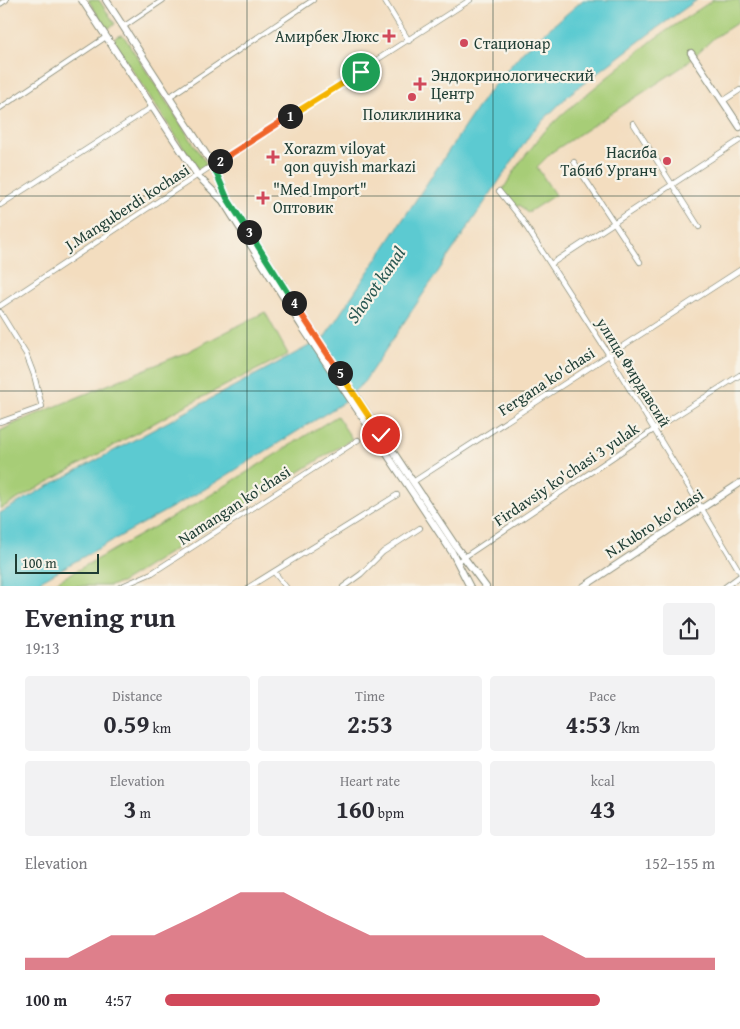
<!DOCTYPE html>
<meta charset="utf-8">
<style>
body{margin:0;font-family:"Gentium Book Plus",serif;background:#f2f2f3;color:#2b2b33;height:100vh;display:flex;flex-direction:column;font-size:19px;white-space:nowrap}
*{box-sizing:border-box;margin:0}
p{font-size:16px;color:#7c7c81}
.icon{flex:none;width:28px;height:28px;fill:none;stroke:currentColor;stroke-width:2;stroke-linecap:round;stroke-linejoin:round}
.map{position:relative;height:586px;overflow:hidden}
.details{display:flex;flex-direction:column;background:#fff;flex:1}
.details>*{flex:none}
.scale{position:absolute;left:15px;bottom:12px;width:84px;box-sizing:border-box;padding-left:5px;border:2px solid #1f3d34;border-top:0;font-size:14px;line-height:18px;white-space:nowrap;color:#1f3d34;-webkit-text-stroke:4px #f7f3e8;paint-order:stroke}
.pin{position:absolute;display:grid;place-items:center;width:42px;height:42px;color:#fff;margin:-21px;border:2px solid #fff;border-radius:50%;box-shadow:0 1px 5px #0007}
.km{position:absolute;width:25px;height:25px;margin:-12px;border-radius:50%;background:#222;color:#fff;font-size:14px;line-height:25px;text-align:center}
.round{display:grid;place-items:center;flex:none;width:52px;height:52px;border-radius:5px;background:#f2f2f3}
.summary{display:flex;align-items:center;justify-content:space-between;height:85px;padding:0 25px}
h1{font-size:28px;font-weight:700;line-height:38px}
.figures{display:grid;grid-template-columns:repeat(3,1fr);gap:8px;height:85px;padding:5px 25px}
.figures div{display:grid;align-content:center;border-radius:5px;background:#f2f2f3;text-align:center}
.figures b{font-size:25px;font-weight:700}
.figures small{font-size:14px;font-weight:400}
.figures p{font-size:14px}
.chart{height:140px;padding:10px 25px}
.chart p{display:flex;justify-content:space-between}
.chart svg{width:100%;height:90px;margin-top:5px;fill:#d1495b;opacity:.7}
ul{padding:0 25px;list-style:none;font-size:16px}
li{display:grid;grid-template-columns:80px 60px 1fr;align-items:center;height:38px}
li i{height:12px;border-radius:6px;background:#d1495b}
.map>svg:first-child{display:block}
.green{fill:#a7cd77;stroke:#638556}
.water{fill:#5ccad1;stroke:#3e8482}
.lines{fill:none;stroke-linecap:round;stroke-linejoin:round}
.street-casing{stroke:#898d7a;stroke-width:6}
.secondary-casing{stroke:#898d7a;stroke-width:8}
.street{stroke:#fff;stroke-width:4.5}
.secondary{stroke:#fff;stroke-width:6}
.split-1-casing{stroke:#fff;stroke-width:10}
.split-2-casing{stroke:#fff;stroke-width:10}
.split-3-casing{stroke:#fff;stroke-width:10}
.split-4-casing{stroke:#fff;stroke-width:10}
.split-5-casing{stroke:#fff;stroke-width:10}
.split-6-casing{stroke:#fff;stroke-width:10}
.split-1{stroke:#f5b400;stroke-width:6}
.split-2{stroke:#f0652b;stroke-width:6}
.split-3{stroke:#22a559;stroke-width:6}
.split-4{stroke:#22a559;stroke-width:6}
.split-5{stroke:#f0652b;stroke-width:6}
.split-6{stroke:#f5b400;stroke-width:6}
.grid{fill:none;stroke:#1f3d34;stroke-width:1;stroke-opacity:0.55}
.poi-dot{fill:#d1495b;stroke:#f7f3e8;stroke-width:2}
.labels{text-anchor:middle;stroke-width:4.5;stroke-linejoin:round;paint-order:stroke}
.poi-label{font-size:16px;fill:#1f3d34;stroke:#f7f3e8;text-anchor:start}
.street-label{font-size:16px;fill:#1f3d34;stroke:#f7f3e8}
.water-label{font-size:18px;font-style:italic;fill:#2b5953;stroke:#f7f3e8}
</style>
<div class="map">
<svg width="740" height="587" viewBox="0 0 740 587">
<rect width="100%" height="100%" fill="#f7f3e8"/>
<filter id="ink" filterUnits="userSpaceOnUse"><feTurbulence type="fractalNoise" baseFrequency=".02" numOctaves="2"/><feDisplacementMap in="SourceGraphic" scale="10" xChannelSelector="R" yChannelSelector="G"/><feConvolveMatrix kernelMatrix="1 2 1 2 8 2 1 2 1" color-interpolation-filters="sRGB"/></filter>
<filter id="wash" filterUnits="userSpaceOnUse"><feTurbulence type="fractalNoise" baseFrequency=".0096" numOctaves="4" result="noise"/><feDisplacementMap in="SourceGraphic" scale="20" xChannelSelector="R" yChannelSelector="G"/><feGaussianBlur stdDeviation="1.12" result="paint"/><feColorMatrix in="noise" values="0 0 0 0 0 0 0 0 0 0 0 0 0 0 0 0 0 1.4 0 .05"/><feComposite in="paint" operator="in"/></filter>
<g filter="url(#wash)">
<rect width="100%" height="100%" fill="#f3ddbf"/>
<g class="green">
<polygon points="88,0 99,0 115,24 107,29"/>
<polygon points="713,0 740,0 740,21 715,37 682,67 552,152 537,167 555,195 527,213 520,205 516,207 502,191 520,162 545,131 566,111 654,39"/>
<polygon points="123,35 206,163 206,166 201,169 197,168 113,41 117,36"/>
<polygon points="265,312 288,354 183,407 0,509 0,431 18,422 187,352"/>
<polygon points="337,416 352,439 121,583 109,586 49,586 204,499"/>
</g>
<polygon class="water" points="583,0 697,0 653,31 571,93 534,129 364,382 341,404 205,489 31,586 0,586 0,513 39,491 324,338 485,96 524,50"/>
</g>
<g filter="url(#ink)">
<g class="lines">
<defs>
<g id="street">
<polyline points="384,0 409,41"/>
<polyline points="0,4 6,0"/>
<polyline points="123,27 163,0"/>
<polyline points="169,97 313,0"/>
<polyline points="723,101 740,90"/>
<polyline points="0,108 106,37"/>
<polyline points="633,123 699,227"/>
<polyline points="574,162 640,262"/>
<polyline points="499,191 520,217 609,355 740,572"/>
<polyline points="0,205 152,107"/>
<polyline points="551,264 740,140"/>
<polyline points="0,306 213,165 470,0"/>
<polyline points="0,312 26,354 34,375 42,407 0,422"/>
<polyline points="416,480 740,270"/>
<polyline points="457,562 655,429 740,375"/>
<polyline points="274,572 286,587"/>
<polyline points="120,587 152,573 358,440"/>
<polyline points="249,587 397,495"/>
<polyline points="343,587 361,574 383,552 420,528"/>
<polyline points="725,587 740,576"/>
</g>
<g id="secondary">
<polyline points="82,0 198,176 223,201 301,325 452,552 470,587"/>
<polyline points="106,0 213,165 227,198 306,321 457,548 486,587"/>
<polyline points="691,53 740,127"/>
<polyline points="583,587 740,483"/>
</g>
</defs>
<use href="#street" class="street-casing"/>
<use href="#secondary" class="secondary-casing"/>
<use href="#street" class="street"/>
<use href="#secondary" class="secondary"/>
</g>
</g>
<g class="lines" filter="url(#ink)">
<defs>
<polyline id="split-1" points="290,116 361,72"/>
<polyline id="split-2" points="220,161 290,116"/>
<polyline id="split-3" points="220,161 213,165 227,198 249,232"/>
<polyline id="split-4" points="249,232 294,303"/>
<polyline id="split-5" points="294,303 340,373"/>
<polyline id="split-6" points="340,373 381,435"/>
</defs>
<use href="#split-1" class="split-1-casing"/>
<use href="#split-2" class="split-2-casing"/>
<use href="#split-3" class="split-3-casing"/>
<use href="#split-4" class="split-4-casing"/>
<use href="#split-5" class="split-5-casing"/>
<use href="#split-6" class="split-6-casing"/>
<use href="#split-1" class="split-1"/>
<use href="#split-2" class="split-2"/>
<use href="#split-3" class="split-3"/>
<use href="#split-4" class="split-4"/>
<use href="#split-5" class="split-5"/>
<use href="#split-6" class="split-6"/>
</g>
<path class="grid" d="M247,0V587M493,0V587M0,196H740M0,391H740"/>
<g class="poi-dot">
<path d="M386.5 28.5h5v5h5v5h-5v5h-5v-5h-5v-5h5z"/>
<circle cx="464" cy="43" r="5"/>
<path d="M417.5 76.5h5v5h5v5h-5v5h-5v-5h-5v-5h5z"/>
<circle cx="412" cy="97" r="5"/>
<path d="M270.5 149.5h5v5h5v5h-5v5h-5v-5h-5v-5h5z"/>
<circle cx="667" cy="161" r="5"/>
<path d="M260.5 190.5h5v5h5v5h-5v5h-5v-5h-5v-5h5z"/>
</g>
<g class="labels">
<g class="poi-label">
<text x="379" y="42" text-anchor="end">Амирбек Люкс</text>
<text x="474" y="49">Стационар</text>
<text x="431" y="81">Эндокринологический<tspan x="431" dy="18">Центр</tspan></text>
<text x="412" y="120" text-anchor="middle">Поликлиника</text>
<text x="284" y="154">Xorazm viloyat<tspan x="284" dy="18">qon quyish markazi</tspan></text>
<text x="657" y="158" text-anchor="end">Насиба<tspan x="657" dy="18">Табиб Урганч</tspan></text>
<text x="273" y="195">"Med Import"<tspan x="273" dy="18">Оптовик</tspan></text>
</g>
<g class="street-label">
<text transform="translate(127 207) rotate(-33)" y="6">J.Manguberdi kochasi</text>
<text transform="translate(634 372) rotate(58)" y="6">улица Фирдавсий</text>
<text transform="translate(546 381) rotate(-33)" y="6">Fergana ko'chasi</text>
<text transform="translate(566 474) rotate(-34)" y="6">Firdavsiy ko'chasi 3 yulak</text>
<text transform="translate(234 505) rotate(-33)" y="6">Namangan ko'chasi</text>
<text transform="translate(654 523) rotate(-33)" y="6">N.Kubro ko'chasi</text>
</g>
<g class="water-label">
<text transform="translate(376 285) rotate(-55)" y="6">Shovot kanal</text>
</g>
</g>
</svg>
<div class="scale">100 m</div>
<div class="pin" style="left:361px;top:72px;background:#1e9e55"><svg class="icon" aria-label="arrive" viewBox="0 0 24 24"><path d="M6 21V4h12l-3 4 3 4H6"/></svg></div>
<div class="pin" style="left:381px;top:435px;background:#d93025"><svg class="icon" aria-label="check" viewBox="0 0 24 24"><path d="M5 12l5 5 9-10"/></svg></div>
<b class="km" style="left:290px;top:116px">1</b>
<b class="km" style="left:220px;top:161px">2</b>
<b class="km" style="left:249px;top:232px">3</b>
<b class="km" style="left:294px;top:303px">4</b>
<b class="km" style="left:340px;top:373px">5</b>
</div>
<section class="details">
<div class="summary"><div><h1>Evening run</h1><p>19:13</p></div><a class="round"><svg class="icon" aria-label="share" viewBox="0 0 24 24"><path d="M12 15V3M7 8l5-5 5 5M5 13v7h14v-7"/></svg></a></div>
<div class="figures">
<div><p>Distance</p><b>0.59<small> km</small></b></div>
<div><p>Time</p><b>2:53</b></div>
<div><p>Pace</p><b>4:53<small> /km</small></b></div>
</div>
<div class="figures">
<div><p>Elevation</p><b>3<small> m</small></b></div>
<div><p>Heart rate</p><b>160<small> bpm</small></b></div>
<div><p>kcal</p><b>43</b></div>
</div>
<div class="chart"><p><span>Elevation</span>152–155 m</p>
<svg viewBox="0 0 160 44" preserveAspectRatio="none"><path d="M0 44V38L10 38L20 27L30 27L40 17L50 6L60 6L70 17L80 27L90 27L100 27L110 27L120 27L130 38L140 38L150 38L160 38V44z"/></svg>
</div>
<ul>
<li><b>100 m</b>4:57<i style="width:79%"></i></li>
</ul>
</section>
